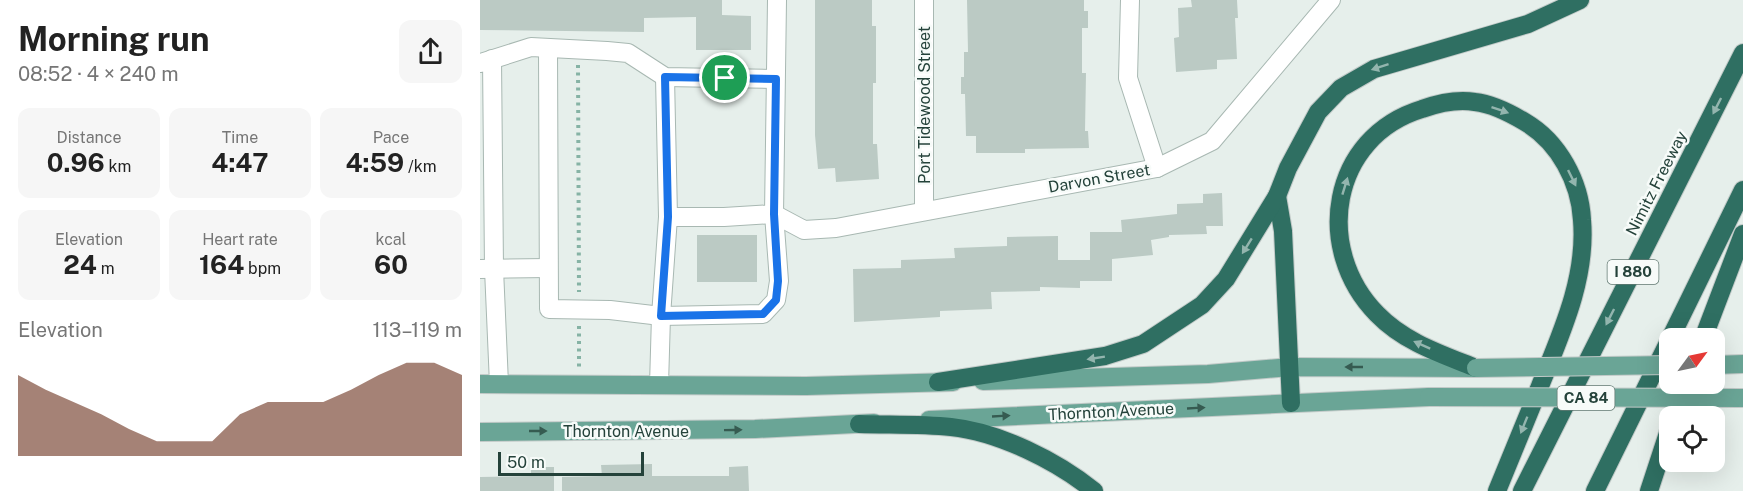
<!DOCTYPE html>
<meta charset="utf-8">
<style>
body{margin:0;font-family:"Public Sans",sans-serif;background:#f6f6f6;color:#222;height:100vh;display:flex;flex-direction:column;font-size:22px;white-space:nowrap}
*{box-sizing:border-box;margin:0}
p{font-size:20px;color:#767676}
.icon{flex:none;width:33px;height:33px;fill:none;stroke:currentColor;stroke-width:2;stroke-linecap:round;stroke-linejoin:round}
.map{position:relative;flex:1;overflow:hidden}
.drawer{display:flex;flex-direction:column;background:#fff;width:480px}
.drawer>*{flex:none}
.needle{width:39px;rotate:57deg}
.tools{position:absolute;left:1179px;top:328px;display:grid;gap:12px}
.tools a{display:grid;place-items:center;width:66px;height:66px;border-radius:12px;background:#fff;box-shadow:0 6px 24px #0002;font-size:30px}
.scale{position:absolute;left:18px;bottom:15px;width:146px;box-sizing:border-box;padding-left:6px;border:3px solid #24423a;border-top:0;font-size:16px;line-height:21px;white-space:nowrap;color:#24423a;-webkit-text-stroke:4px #f7fbf9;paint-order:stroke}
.pin{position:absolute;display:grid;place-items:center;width:51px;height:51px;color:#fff;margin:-26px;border:3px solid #fff;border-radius:50%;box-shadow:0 2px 6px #0007}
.round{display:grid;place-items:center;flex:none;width:63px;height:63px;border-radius:12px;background:#f6f6f6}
.summary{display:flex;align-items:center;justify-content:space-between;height:102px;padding:0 18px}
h1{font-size:33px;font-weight:700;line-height:45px}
.stats{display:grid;grid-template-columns:repeat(3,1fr);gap:9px;height:102px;padding:6px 18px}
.stats div{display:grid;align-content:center;border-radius:12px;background:#f6f6f6;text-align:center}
.stats b{font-size:26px;font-weight:700}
.stats small{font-size:16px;font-weight:400}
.stats p{font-size:16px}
.chart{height:168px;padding:12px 18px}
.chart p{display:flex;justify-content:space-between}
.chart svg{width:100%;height:108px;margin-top:6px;fill:#804e3d;opacity:.7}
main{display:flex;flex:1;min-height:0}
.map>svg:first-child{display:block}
.building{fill:#bbcac4}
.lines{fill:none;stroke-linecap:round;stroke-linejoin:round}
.minor-casing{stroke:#a8b8b2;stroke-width:20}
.major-casing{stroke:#c2cac8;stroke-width:20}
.highway-casing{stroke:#c2cac8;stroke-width:20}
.path{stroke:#86b3a5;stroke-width:4;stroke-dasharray:3 4.5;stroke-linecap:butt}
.minor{stroke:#fff;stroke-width:18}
.major{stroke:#6aa596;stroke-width:18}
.highway{stroke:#2f6f62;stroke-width:18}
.major-bridge-casing{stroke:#c2cac8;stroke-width:20;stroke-linecap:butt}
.major-bridge{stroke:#6aa596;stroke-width:18}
.oneway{fill:#93b5ae}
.oneway2{fill:#365b51}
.route-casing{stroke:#fff;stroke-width:12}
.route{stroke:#1a73e8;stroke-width:8}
.labels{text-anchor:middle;stroke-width:5;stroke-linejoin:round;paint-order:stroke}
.shield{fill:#f7fbf9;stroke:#637a73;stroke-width:1.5}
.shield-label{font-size:15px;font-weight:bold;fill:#24423a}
.street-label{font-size:16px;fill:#24423a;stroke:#f7fbf9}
</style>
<main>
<section class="drawer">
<div class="summary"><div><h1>Morning run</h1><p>08:52 · 4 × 240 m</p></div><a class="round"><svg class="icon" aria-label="share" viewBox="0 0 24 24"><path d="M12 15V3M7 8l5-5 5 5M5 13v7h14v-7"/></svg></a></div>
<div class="stats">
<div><p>Distance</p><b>0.96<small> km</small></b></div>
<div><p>Time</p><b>4:47</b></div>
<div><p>Pace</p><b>4:59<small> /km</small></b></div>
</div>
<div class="stats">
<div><p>Elevation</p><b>24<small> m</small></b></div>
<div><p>Heart rate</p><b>164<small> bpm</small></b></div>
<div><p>kcal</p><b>60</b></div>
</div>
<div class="chart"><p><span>Elevation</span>113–119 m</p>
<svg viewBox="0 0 160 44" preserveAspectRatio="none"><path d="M0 44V11L10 17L20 22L30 27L40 33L50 38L60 38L70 38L80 27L90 22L100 22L110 22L120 17L130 11L140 6L150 6L160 11V44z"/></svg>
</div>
</section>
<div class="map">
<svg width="1263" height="491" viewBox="0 0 1263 491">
<rect width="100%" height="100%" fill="#e6efeb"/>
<g class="building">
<polygon points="0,0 242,0 242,15 271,16 271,50 216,50 216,17 164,18 164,32 0,30"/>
<polygon points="335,0 392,0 392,26 396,26 396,83 393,83 393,144 397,144 399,179 356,182 355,168 338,169 335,135"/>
<polygon points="487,0 604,0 604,11 608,11 608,28 602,28 602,73 606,73 605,131 608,131 609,148 545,149 545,153 496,153 496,136 486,136 485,94 481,94 481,77 484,77 484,52 488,52"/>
<polygon points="711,0 757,0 758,18 755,18 757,59 737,60 737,69 696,72 694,38 699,37 698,8 712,7"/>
<polygon points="742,193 743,226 726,226 727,234 689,235 689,237 671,240 673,255 632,259 632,281 600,281 600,288 560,287 560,291 511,292 512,309 460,311 460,317 374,322 373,269 421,268 421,260 475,258 474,248 527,246 527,237 578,236 578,260 610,260 610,232 642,232 641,220 697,214 697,204 723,203 723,194"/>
<rect x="217" y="235" width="60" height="47"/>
<polygon points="172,464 172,476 249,476 249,467 268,466 269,491 82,491 82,477 122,476 121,465"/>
<polygon points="51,467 74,467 74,491 0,491 0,477 51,476"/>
</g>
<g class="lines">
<defs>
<g id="minor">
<polyline points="444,0 444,210"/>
<polyline points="650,0 648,78 677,168"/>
<polyline points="68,48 69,309 130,310 181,316 283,314 296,300 299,281 294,214"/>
<polyline points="12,59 14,269 19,384"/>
<polyline points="1,63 51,47 127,51 148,53 185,77 295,79"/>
<polyline points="294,214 324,230 356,228 677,168 732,141 851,0"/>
<polyline points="188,217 244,217 294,214 297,0"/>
<polyline points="0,269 68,268"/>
<polyline points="179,385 181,316 188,217 185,77"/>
</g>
<g id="major">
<polyline points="1234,365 1263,364"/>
<polyline points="503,381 728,374 810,367 994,368"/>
<polyline points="0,384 326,386 473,382"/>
<polyline points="449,420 949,397"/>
<polyline points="0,432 275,429 394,423"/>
</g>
<g id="highway">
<polyline points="797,196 803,231 811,403"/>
<polyline points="1190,339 1263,190"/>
<polyline points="1223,339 1263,234"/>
<path d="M996,368C961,354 924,342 897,314C833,249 850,137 942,109C959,103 977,99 995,102C1013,104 1030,113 1045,122C1079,142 1100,182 1102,220C1107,278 1081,334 1060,386C1046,421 1031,456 1017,491"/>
<polyline points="458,382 625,356 663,344 722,305 746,279 797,196 808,168 838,112 861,88 894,69 1048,24 1100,0"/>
<polyline points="1193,417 1206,384"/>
<path d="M379,424C409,425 441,424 471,427C519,432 577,461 614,491"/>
<polyline points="1042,491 1263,53"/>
<polyline points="1115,491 1190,339"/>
<polyline points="1169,491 1190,427"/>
</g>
</defs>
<use href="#minor" class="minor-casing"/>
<use href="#major" class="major-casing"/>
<use href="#highway" class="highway-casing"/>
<g class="path">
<polyline points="98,65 99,292"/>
<polyline points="99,326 99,367"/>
</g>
<use href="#minor" class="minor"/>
<use href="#major" class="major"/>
<use href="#highway" class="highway"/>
<defs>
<g id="major-bridge">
<polyline points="996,368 1190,365"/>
<polyline points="949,397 1263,398"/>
</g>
</defs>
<use href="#major-bridge" class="major-bridge-casing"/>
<use href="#major-bridge" class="major-bridge"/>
</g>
<defs><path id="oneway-solid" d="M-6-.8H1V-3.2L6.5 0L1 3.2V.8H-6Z" transform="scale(1.5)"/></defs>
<g class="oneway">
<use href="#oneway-solid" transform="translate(900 67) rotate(162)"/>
<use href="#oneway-solid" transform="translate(1237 106) rotate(117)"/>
<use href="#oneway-solid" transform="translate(1020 110) rotate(19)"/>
<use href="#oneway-solid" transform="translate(1092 178) rotate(64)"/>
<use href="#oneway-solid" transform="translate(865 186) rotate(-73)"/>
<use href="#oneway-solid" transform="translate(767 246) rotate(122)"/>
<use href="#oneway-solid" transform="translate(1130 317) rotate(117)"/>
<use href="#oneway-solid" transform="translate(942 345) rotate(-156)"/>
<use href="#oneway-solid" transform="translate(616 358) rotate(171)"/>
<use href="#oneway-solid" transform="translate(1044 425) rotate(112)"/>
</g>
<g class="oneway2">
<use href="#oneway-solid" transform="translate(874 367) rotate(-180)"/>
<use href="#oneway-solid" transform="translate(716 408) rotate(-3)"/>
<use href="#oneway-solid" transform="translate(521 416) rotate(-3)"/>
<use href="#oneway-solid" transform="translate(253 430) rotate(-1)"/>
<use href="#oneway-solid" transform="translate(58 431)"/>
</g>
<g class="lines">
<defs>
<polygon id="route" points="185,77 296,79 294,214 298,281 296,300 283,314 181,316 188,217"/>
</defs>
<use href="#route" class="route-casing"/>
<use href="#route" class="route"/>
</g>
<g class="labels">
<g class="shield">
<rect x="1127.5" y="260" width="51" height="24" rx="4.5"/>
<rect x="1077.5" y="386" width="57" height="24" rx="4.5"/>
</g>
<g class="shield-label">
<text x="1153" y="277">I 880</text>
<text x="1106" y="403">CA 84</text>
</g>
<g class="street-label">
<text transform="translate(444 105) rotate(-90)" y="6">Port Tidewood Street</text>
<text transform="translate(619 178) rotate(-10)" y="6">Darvon Street</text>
<text transform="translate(1176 183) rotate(-63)" y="6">Nimitz Freeway</text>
<text transform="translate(631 411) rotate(-3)" y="6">Thornton Avenue</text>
<text x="146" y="437">Thornton Avenue</text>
</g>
</g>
</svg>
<div class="tools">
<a><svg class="needle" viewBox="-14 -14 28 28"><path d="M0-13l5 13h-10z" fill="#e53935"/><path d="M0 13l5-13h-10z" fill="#767676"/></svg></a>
<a><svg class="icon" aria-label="locate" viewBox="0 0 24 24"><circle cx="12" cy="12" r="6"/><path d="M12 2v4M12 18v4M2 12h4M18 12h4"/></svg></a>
</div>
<div class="scale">50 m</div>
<div class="pin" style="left:245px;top:78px;background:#1e9e55"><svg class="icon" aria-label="arrive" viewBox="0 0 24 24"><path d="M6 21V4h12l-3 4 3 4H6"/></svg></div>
</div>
</main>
